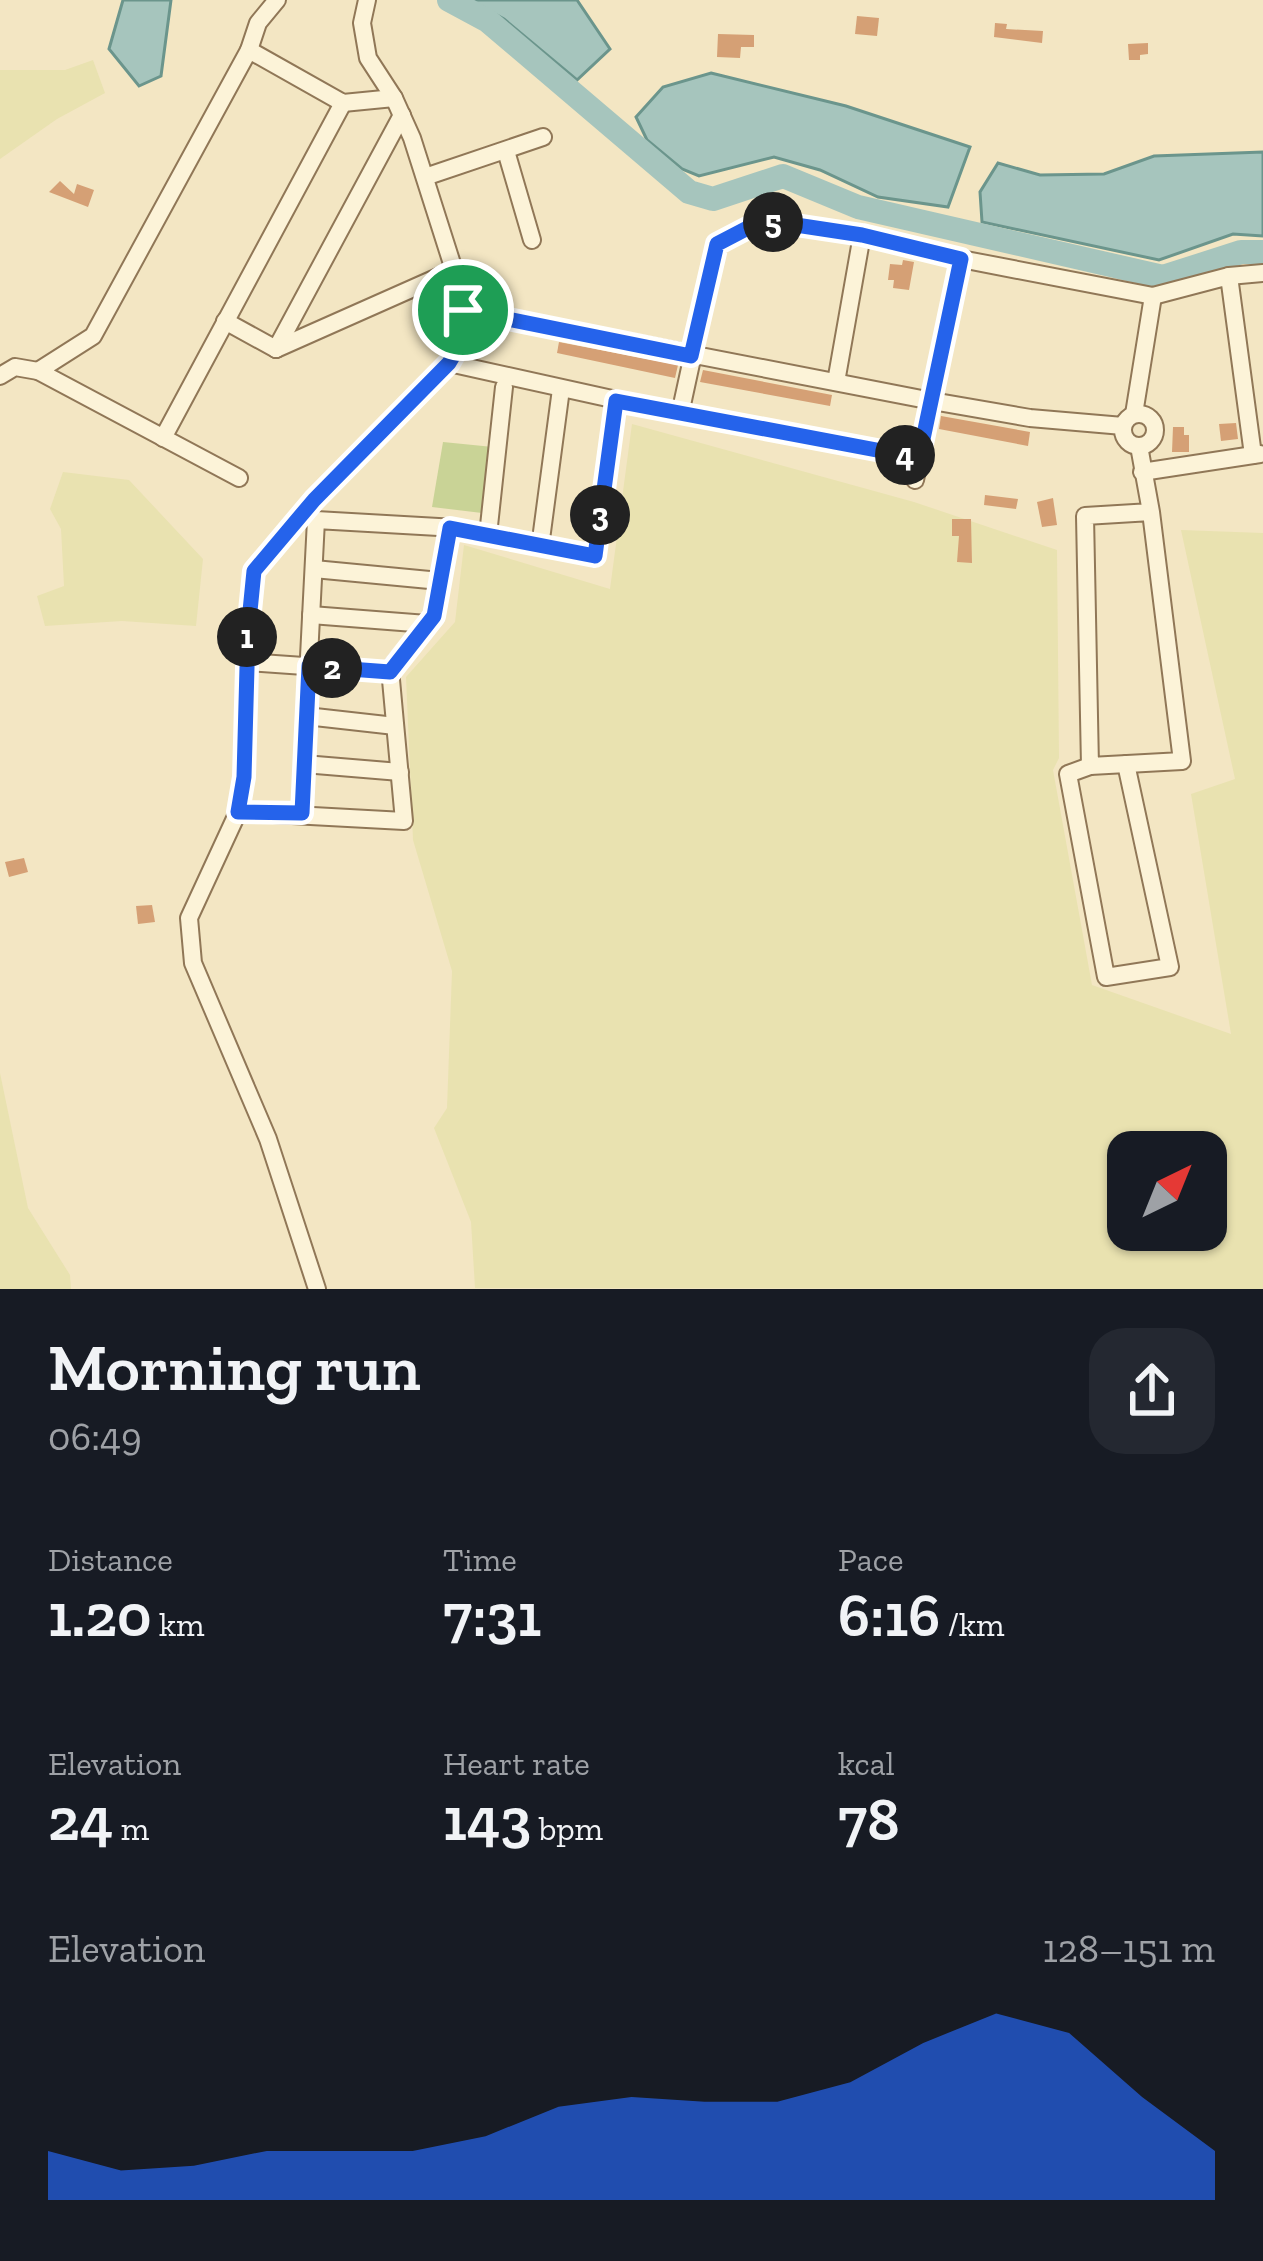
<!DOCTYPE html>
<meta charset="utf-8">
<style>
body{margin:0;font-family:"Zilla Slab",serif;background:#242831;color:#f1f3f6;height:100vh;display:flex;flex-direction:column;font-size:45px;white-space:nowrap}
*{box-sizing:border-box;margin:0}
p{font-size:39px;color:#9ea1a6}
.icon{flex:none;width:66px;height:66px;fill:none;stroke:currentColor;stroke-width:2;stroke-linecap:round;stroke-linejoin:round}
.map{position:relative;height:1289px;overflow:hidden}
.details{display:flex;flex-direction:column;background:#171b24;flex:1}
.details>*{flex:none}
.needle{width:78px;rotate:43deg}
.fabs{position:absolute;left:1107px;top:1131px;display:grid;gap:24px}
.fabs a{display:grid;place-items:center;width:120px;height:120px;border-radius:24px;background:#171b24;box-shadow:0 3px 9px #0004;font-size:60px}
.pin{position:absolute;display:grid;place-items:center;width:102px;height:102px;color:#fff;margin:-51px;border:6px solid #fff;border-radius:50%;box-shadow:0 3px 12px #0007}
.km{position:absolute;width:60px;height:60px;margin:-30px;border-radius:50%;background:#222;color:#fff;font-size:33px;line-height:60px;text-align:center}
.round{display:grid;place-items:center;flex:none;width:126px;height:126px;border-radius:36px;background:#242831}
.headline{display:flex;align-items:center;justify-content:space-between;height:204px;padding:0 48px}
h1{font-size:66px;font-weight:600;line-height:90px}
.figures{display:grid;grid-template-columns:repeat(3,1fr);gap:18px;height:204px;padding:12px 48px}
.figures div{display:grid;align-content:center}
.figures b{font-size:60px;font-weight:600}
.figures small{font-size:33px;font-weight:400}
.figures p{font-size:33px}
.chart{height:336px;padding:24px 48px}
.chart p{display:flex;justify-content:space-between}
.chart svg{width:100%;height:216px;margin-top:12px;fill:#2563eb;opacity:.7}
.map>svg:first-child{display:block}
.farmland{fill:#e9e2b0;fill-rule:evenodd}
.green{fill:#c9d396}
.water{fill:#a6c5bd;stroke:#6b958c;stroke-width:3}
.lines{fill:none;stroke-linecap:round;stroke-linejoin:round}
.river{stroke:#a6c5bd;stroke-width:24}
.building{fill:#d5a075}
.minor-casing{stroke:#907757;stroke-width:20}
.minor{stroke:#fcf3d8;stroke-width:16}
.route-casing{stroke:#fff;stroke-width:24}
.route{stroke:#2563eb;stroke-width:15}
</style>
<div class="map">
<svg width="1263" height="1289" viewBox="0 0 1263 1289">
<rect width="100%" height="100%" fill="#f3e6c3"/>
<g class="farmland">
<polygon points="93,60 105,93 57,119 0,159 0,70 65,70"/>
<path d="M632,424L914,502L1057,550L1059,758L1053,770L1092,985L1231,1034L1191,794L1235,779L1181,530L1263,533V1289L475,1288L471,1222L434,1128L447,1108L452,971L413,840L406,677L455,622L464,545L610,589ZM1128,1152H1206V1230H1128Z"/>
<polygon points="63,472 129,480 203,559 196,626 122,621 45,626 37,596 64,586 61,529 50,509"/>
<polygon points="0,1073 28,1208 70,1275 71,1289 0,1289"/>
</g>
<polygon class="green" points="443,442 493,447 482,513 432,507"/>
<g class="water">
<polygon points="123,0 171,0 161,76 139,86 109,49"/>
<polygon points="470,0 577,0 610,49 577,80 504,19"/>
<polygon points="711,73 846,106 970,147 948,207 878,197 820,170 774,157 699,176 682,169 647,140 636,117 663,87"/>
<polygon points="1263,152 1263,236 1233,234 1159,260 982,222 980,192 998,163 1040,175 1104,174 1154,156"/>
</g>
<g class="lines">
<polyline class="river" points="449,0 488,21 689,192 713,199 783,176 858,207 1163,277 1241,252 1263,252"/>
</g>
<g class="building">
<polygon points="857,16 879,18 877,36 855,34"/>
<polygon points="995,23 1007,24 1006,29 1043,31 1042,43 994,37"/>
<polygon points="718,34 754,35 754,47 741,47 740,58 717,57"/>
<polygon points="1148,43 1148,54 1140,55 1140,60 1129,60 1128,44"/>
<polygon points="60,181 74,194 77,184 94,190 88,207 49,192"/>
<polygon points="903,260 914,262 909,290 893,288 894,280 888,280 890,264 902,265"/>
<polygon points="559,342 678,365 675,378 557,353"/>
<polygon points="703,370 832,395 830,406 700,382"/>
<polygon points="941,416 1030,432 1028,446 939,429"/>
<polygon points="1236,423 1238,439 1221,441 1219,424"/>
<polygon points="1173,427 1184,427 1184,435 1189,435 1189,452 1172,452"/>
<polygon points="985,495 1018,499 1016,509 984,505"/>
<polygon points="1053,498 1057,525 1042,527 1037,502"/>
<polygon points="952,519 971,519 972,563 957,562 959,536 952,536"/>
<polygon points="24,858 28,872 9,877 5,862"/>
<polygon points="152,905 155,922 138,924 136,906"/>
</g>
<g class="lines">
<defs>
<g id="minor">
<polyline points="249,50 343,103 394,98"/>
<polyline points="506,151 532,240"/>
<polyline points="425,177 543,137"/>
<polyline points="1229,276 1263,273"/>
<polyline points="463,310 932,401 1030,418 1123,426"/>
<polyline points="225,321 276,349"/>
<polyline points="276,349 402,115"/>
<polyline points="276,349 454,270"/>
<polyline points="449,363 680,414"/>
<polyline points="0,376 15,367 38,371"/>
<polyline points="836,382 862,235"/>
<circle cx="1139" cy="430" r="16"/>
<polyline points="1134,414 1153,296"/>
<polyline points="163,438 343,103"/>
<polyline points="1139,446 1151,512 1182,761 1090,766 1085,516 1151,512"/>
<polyline points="919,458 680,414 717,244 763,220 862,235 961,259 1153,296 1229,276 1253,455"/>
<polyline points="1142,472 1260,454"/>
<polyline points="239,478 38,371 93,336 249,50 258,23 277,0"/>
<polyline points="915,480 961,259"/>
<polyline points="488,535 504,387"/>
<polyline points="540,547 561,389"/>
<polyline points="314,569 440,581"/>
<polyline points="311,615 427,624"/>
<polyline points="247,662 390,672"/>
<polyline points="306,716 395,726"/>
<polyline points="304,764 400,772"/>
<polyline points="1090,766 1068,774 1106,977 1170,967 1126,764"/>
<polyline points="238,812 404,821 390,669 434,616 450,528"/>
<polyline points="301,813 316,520 456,528 595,556 616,401"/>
<polyline points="317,1289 268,1139 193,963 189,918 238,812 244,777 247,631 254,571 314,500 449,363 465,334 454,270 412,138 394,98 368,58 362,23 367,0"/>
</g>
</defs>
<use href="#minor" class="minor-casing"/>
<use href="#minor" class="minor"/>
</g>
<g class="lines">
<defs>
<polygon id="route" points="763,220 862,235 961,259 919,458 616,401 595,556 450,528 434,616 390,672 309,666 302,813 238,812 244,777 248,631 254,571 314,500 449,363 466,334 463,310 691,356 717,244"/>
</defs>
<use href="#route" class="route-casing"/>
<use href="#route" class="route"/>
</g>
</svg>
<div class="fabs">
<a><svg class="needle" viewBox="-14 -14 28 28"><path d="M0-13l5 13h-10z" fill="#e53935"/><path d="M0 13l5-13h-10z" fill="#9ea1a6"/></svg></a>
</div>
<div class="pin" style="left:463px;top:310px;background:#1e9e55"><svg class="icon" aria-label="arrive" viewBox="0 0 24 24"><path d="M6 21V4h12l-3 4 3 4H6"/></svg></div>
<b class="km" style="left:247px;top:637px">1</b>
<b class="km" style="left:332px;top:668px">2</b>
<b class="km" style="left:600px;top:515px">3</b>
<b class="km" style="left:905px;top:455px">4</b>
<b class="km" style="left:773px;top:222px">5</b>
</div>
<section class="details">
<div class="headline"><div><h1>Morning run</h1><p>06:49</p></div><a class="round"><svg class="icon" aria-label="share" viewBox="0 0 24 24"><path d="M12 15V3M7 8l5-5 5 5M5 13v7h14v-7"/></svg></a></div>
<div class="figures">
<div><p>Distance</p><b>1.20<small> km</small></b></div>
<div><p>Time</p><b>7:31</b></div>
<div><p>Pace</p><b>6:16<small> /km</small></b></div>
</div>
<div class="figures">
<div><p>Elevation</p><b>24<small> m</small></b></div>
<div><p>Heart rate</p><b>143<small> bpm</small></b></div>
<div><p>kcal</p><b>78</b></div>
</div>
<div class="chart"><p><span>Elevation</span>128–151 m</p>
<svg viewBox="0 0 160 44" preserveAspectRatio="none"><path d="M0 44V34L10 38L20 37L30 34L40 34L50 34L60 31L70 25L80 23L90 24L100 24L110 20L120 12L130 6L140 10L150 23L160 34V44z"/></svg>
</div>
</section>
